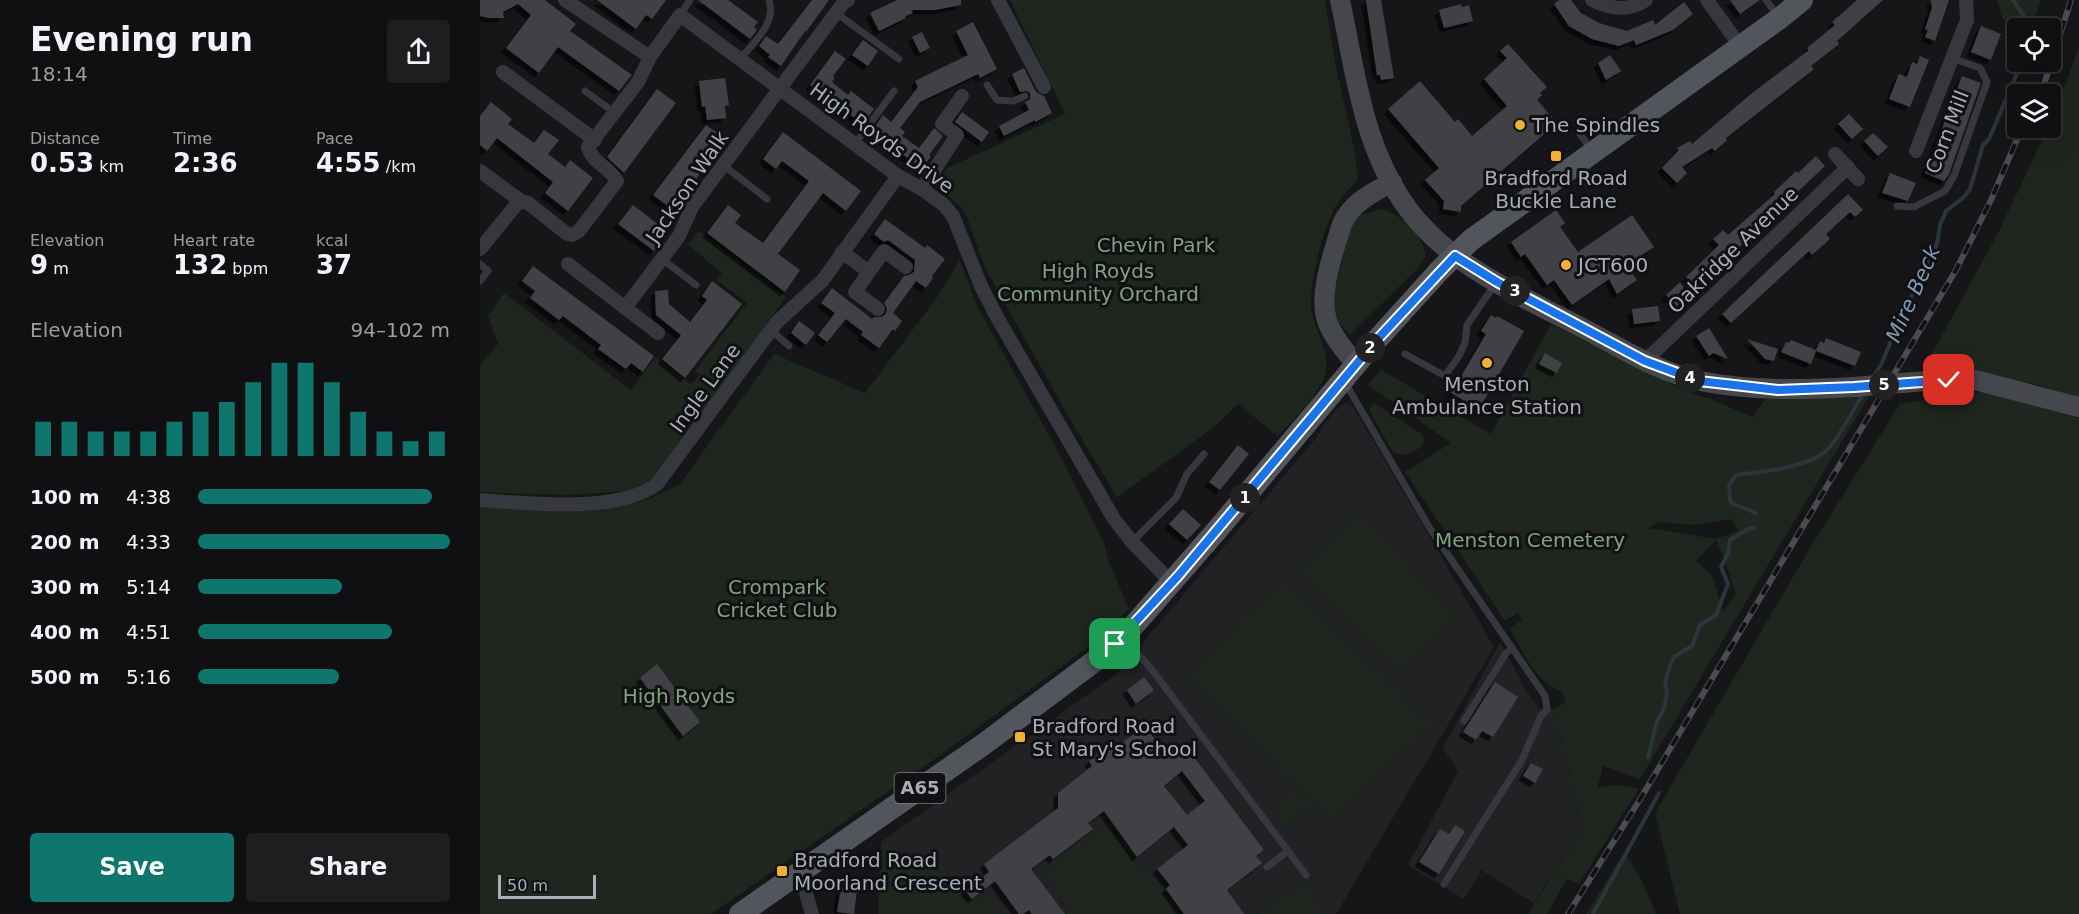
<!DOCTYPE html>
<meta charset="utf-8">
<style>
body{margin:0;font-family:"DejaVu Sans",sans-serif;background:#1e1e20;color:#f1f3f6;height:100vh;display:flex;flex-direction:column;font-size:22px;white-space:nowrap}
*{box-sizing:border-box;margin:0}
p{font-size:20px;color:#9c9d9f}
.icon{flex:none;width:33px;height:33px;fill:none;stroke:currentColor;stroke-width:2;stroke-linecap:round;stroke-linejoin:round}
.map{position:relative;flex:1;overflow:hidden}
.details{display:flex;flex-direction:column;background:#101012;width:480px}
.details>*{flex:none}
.buttons{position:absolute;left:1527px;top:18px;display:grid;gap:12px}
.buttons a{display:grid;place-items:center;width:54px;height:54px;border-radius:6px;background:#101012;box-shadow:0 6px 24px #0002,0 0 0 2px #303032;font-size:30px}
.scale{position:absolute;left:18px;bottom:15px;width:98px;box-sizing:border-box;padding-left:6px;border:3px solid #a8adb8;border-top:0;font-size:16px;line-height:21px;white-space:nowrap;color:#a8adb8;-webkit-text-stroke:4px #111113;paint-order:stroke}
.pin{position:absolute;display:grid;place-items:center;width:51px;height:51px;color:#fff;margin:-26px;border-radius:12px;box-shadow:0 3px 9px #0006}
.km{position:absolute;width:30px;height:30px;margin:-15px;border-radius:50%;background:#222;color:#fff;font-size:16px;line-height:30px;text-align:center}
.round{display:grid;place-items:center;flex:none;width:63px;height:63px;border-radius:6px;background:#1e1e20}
.overview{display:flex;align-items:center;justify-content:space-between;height:102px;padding:0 30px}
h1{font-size:33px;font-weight:700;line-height:45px}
.metrics{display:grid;grid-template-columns:repeat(3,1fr);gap:9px;height:102px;padding:6px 30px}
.metrics div{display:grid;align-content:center}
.metrics b{font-size:26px;font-weight:700}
.metrics small{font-size:16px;font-weight:400}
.metrics p{font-size:16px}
.chart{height:168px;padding:12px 30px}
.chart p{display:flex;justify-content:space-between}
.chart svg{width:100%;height:108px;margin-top:6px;stroke:#0f766e;stroke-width:6}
.cta{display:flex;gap:12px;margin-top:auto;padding:12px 30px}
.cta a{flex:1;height:69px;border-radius:6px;background:#0f766e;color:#fff;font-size:24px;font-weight:700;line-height:69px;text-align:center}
.cta a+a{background:#1e1e20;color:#f1f3f6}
ul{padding:0 30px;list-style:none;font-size:20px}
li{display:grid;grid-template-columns:96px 72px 1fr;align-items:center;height:45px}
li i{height:15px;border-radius:8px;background:#0f766e}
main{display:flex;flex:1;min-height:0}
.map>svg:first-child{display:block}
.built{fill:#222225}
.green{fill:#1e261f;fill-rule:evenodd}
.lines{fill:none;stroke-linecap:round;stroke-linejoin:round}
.stream{stroke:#2c353c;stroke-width:4}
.building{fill:#404145;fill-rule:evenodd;filter:url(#shadow)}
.lane{stroke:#37383d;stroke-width:7}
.street{stroke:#37383d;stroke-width:14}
.secondary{stroke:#45474d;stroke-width:20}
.primary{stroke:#53555c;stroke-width:22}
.rail-casing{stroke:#4a4c52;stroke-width:6}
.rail{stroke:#111113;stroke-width:4;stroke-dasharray:11;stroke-linecap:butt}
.secondary-bridge{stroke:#45474d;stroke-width:20}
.route-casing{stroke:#fff;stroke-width:12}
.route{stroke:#1a73e8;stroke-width:8}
.poi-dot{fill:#f2b134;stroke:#111113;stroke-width:2}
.labels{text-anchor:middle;stroke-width:6;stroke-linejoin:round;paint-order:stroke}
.shield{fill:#111113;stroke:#7b7e86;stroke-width:1.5}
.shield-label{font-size:18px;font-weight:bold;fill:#a8adb8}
.poi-label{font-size:20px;fill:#a8adb8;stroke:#111113;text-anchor:start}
.street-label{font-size:20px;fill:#a8adb8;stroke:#111113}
.park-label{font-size:20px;fill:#7fa381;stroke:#111113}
.water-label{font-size:21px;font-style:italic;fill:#7f9bb3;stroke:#111113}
</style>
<main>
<section class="details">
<div class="overview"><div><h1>Evening run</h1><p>18:14</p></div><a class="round"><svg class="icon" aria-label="share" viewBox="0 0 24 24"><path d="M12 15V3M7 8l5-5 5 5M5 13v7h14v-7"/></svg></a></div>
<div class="metrics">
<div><p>Distance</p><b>0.53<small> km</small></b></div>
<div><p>Time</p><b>2:36</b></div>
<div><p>Pace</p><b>4:55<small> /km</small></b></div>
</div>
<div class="metrics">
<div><p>Elevation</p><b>9<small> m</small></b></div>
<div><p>Heart rate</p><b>132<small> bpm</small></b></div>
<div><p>kcal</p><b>37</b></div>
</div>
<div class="chart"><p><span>Elevation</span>94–102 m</p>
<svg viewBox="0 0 160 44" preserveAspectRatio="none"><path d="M5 44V30M15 44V30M25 44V34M35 44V34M45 44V34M55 44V30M65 44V26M75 44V22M85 44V14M95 44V6M105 44V6M115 44V14M125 44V26M135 44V34M145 44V38M155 44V34"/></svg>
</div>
<ul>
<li><b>100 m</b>4:38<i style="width:93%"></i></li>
<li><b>200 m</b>4:33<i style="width:100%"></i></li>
<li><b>300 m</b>5:14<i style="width:57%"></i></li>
<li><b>400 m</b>4:51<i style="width:77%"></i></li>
<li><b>500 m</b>5:16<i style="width:56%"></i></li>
</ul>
<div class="cta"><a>Save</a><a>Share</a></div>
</section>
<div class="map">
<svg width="1599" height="914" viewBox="0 0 1599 914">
<defs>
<filter id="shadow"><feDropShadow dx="-4.5" dy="4.5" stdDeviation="0" flood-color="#0009"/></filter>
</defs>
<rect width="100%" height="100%" fill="#161618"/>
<g class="built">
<polygon points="867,403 874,408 1014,647 856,914 398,914 401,842 656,660 664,641 841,432 842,427 859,407"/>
<polygon points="1020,642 1047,692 1059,708 1073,709 1102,829 1054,903 1001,870 984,899 928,865 978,771 963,748"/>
</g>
<g class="green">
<path d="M530,0H845L857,72L875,152L878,179C870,188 861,197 855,207C843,228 827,290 832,313C836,331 849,352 846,370C843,392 812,420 798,436L758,404L733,428L637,497L632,489L594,426L504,266L487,217L481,207L457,187L467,168L585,114Z"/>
<polygon points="1517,0 1561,0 1551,28 1538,28 1537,31 1522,18"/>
<polygon points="1599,46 1599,398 1559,385 1447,363 1518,233 1568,128 1570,128 1571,121 1582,94"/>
<path d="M901,209C918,212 948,237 945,258C944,259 940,265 940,266L870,335C858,324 853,315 852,298L872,224L879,215Z"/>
<polygon points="219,231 306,297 181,472 167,482 147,491 89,495 0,492 0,366 18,344 8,316 24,293 151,390 176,357 211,384 220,375 215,371 267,303 237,280 242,274 208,244"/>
<polygon points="480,260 497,306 581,457 624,543 629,562 649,609 612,644 459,756 231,914 0,914 0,505 89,510 161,502 199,485 294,354 385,393 456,299"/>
<path d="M1071,324L1207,392L1230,399L1273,417L1288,396L1391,393L1160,779L1123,766L1118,787L1140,785L1159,789L1099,883L1087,879L1067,914H1048L1102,829L1073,709L1086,702L1081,691C1055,681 1042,651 1030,628L1042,620L1038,613L1025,621L925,472L971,443L888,385L901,370L1011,434ZM1251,519L1259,531L1236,539L1168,528L1178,522L1216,525ZM1236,540L1243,555L1256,594L1243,611L1232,576L1216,561Z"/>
<polygon points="1511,390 1599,415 1599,914 1200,914 1175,813 1330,548 1420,404"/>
<path d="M896,404L943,435L944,443C937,452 922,459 912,451L889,410L892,405Z"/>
<polygon points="878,513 977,614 918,671 820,571"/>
<polygon points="802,580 949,724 854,822 707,678"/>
<polygon points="812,790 830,805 806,829 791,809"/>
<polygon points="629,822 696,914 584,914 592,908 564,872"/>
<polygon points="401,842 485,890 492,899 503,891 521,914 398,914"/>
<polygon points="1144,853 1159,875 1176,914 1106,914"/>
<polygon points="822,883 843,914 775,914"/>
</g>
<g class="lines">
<g class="stream">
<polyline points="1533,0 1552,28"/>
<polyline points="1393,377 1401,365 1421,317 1457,244 1460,225 1466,211 1484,197 1490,189 1503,145 1509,139 1542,62"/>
<path d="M1276,514C1267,506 1260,510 1250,501L1249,485L1256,475C1281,472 1329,468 1348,449C1359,438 1374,408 1383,394"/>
<polyline points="1168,757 1177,721 1184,709 1187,692 1185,683 1189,668 1194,657 1212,646 1220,625 1236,615 1248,584 1241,567 1248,553 1250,540 1268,529 1274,528"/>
<polyline points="1113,914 1179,793"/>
</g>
</g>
<g class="building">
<polygon points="0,0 65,0 96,24 90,31 152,75 150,77 139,91 78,47 59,73 26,48 51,15 38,4 23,12 24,18 9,18 0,16"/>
<polygon points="117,0 186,0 172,19 166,15 156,29"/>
<polygon points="218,0 248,0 278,22 274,27 277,30 270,39"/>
<polygon points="332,0 349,0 326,32 325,31 301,66 288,57 290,55 279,46 286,36 298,44"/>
<polygon points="417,0 481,0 481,5 455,10 431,10 433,13 425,16 426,18 399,31 390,13"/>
<polygon points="886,0 901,0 914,78 901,80 900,75 897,75"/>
<polygon points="1079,0 1091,0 1101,13 1119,23 1147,31 1173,20 1175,25 1204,2 1213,14 1193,30 1156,45 1154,40 1139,46 1112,39 1089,26 1074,4"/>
<polygon points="1250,0 1280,0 1260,14"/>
<polygon points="1377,0 1403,0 1357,41 1359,44 1331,66 1334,69 1246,138 1247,140 1235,151 1232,148 1202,167 1207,173 1197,183 1182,168 1199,150 1197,148 1210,141 1212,144 1271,94 1329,50 1327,48 1355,25 1352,22"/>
<polygon points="1451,0 1469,0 1455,41 1445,37 1448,30 1445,29 1452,8"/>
<polygon points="981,4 982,7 989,5 993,21 964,28 959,10"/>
<polygon points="493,22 517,69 500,78 498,74 440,102 420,128 425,132 422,136 439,148 454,128 463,136 449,155 451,156 442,169 392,131 403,115 411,122 438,87 435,81 488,55 476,31"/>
<polygon points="1501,26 1521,34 1511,60 1491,52"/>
<polygon points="442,32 450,48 440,53 432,37"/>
<polygon points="383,40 398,51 388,66 372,55"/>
<polygon points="1028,44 1067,87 1060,93 1062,95 1057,100 1077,123 981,206 981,212 963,209 964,201 945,180 959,168 908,109 940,81 975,122 978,119 992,136 1027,106 1004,79 1027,58 1020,51"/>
<polygon points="355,51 366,59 353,76 355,78 352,82 368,95 371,91 394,109 383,124 330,85"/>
<polygon points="1130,55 1141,71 1126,80 1118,63"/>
<polygon points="1440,56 1449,60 1430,107 1409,99 1419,74 1427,77 1432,62 1437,64"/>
<polygon points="544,68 556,92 564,96 572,113 555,122 555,120 524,136 519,126 549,110 545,102 550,99 550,93 546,91 540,92 532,74"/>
<polygon points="1482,76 1501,83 1469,174 1464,181 1445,173"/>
<polygon points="245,78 249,105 245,106 246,118 227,120 225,106 222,107 219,81"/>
<polygon points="177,89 196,103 144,173 127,157"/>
<polygon points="11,102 32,119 28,124 54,143 64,130 79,140 68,154 85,167 90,160 113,178 88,211 65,193 73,182 17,138 7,151 0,145 0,116"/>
<polygon points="482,112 509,132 502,142 475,122"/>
<polygon points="1369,114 1383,129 1372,139 1358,124"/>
<polygon points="226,125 246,139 193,210 173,195"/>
<polygon points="303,132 381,191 366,211 343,193 298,254 320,270 305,292 227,233 248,205 261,215 255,223 283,243 329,181 302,161 296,169 283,159"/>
<polygon points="1393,133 1408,147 1398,156 1384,141"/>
<polygon points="1336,156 1345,166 1217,287 1206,277 1239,245 1233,239 1243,230 1248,235 1295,194 1294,192 1316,171 1318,173"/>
<polygon points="1410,173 1436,183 1428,201 1402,193"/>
<polygon points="1368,194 1383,210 1375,217 1370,212 1346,234 1350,239 1332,255 1329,251 1251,323 1242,314"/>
<polygon points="153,205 188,232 174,251 138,224"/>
<polygon points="1076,210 1085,223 1080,227 1098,252 1152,215 1174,247 1147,265 1157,280 1137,294 1129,279 1092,305 1074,280 1067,285 1045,254 1041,257 1031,242"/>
<polygon points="405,219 445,248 447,245 465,259 452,276 453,278 446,288 436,281 413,313 422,321 415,331 413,329 399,348 381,335 383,332 366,319 347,342 338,335 355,313 341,303 352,288 392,319 394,317 401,317 405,315 407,309 404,303 424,276 429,275 434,272 435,260 408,240 404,242 394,234"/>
<polygon points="53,266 174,356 163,372 151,363 146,369 118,349 121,345 83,316 79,320 50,298 55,291 42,281"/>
<polygon points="232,281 262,304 205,378 182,359 201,335 176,315 175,291 188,290 189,304 210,322 227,300 222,296"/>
<polygon points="1200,282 1208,295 1197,306 1186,295"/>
<polygon points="1178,306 1180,321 1154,324 1152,309"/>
<polygon points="1011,315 1016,318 1017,316 1044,331 999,409 971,393 1006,334 1001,331"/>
<polygon points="319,321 335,333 326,345 311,333"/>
<polygon points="1229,328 1234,336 1248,359 1233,353 1229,356 1216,336"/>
<polygon points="1346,338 1381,352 1375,366 1336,351 1331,364 1301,352 1306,342 1309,343 1311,340 1336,350 1340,341 1344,343"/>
<polygon points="1267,339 1298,349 1294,361 1285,359"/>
<polygon points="1065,353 1082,363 1077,373 1059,364"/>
<polygon points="758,445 769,454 740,490 729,482"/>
<polygon points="703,509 721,525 707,540 689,524"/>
<polygon points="177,664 220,722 203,736 160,678"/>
<polygon points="664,677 674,690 656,704 647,690"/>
<polygon points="1015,682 1038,697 1013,737 1002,731 996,740 983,732"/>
<path d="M664,726L686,753L689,750L692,753L704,744L784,850L776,856L782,863L747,890L764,914H704L686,889L690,885L677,869L708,845L694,827L657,857L624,811L608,823L613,829L573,859L570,855L551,869L585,914H552L549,910L543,914H539L515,881L492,899L485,890L509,872L504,864L578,808V793L612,766L609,761L629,746L633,750ZM702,771L725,801L707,815L684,786Z"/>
<polygon points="1051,763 1063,769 1055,783 1043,776"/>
<polygon points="975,825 985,831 959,874 939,862 960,829 969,834"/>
<polygon points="361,887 377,890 374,914 357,912"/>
</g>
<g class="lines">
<g class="lane">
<polyline points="1286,0 1297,15"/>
<polyline points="356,13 419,59"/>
<polyline points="200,15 210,0"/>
<path d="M260,59C273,43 297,23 289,0"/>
<polyline points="507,85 517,100 533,101 545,96"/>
<polyline points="105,91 135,113"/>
<polyline points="1099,133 1111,149"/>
<polyline points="375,144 414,91"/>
<polyline points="243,165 287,199"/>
<polyline points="1096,171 1104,182"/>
<polyline points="1417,206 1434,207 1465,191 1474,176 1507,82 1500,68 1472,58"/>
<polyline points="182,259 216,285"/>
<polyline points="0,264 8,271 0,281"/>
<polyline points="291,330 309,346"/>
<polyline points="925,354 965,376 979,356 985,343 987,325 1015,284"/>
<polyline points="866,384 949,527 1065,696 1067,710 1061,716 1042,760 964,884"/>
<polyline points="652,542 696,498 707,474 724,454"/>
<polyline points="645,639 673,671 826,875"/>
<polyline points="984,721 1026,653 1031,649"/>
<polyline points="787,867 808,851"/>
</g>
<g class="street">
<polyline points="85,0 170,57 200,15 418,176 442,189 464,205 473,216 501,286 518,319 634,519 652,542 692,583"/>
<polyline points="518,0 564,87"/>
<path d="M1112,0C1130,9 1148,12 1166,0"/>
<polyline points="1227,0 1260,46"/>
<polyline points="23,72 115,140"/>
<polyline points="1436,151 1487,20 1486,0"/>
<polyline points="1355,154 1378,179"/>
<polyline points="0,171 41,201"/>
<polyline points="442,189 477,135 462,124 482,96"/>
<path d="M0,249L36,205L41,201L48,203L86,233L92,235L99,231L137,181C130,167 112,163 108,147L158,82L170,57"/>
<polyline points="362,252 389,272 404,251 426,267"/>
<polyline points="88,264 178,333"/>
<polyline points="389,272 375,292 398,309"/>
<polyline points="145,308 199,236 212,207 364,2 368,0"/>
<polyline points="1165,361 1368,167"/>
<path d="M0,500C47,503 138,514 177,484L297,322L343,280L418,176"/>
<polyline points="317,874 325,890 332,914"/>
</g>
<g class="secondary">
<path d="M860,0C875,70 882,141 923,202C966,266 1046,298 1112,333C1146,351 1181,373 1220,381C1271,391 1321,390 1374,387"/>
<path d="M876,364C865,351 853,337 847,321C838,292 854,252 862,224C872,202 892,193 912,182"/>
<polyline points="1446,381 1491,379 1599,407"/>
</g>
<polyline class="primary" points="260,914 504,744 624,654 648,632 738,529 894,343 959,271 991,240 1300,18 1322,0"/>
<defs>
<g id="rail">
<polyline points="1561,94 1591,0"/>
<polyline points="1088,914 1159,801 1476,270 1511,200 1542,128"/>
</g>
</defs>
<use href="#rail" class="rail-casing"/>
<use href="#rail" class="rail"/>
<polyline class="secondary-bridge" points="1374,387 1446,381"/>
</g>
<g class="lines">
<defs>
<polyline id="route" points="635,644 698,576 894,343 975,256 1017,282 1165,361 1219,381 1298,390 1374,387 1469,380"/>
</defs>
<use href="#route" class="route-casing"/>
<use href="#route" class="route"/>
</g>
<g class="poi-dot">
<circle cx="1040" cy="125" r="6"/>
<rect x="1070" y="150" width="12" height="12" rx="3"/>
<circle cx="1086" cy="265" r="6"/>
<circle cx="1007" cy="363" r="6"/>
<rect x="534" y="731" width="12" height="12" rx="3"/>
<rect x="296" y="865" width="12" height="12" rx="3"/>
</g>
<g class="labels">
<rect class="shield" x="414.5" y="773" width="51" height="30" rx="4.5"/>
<g class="shield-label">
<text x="440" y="794">A65</text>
</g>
<g class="poi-label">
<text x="1052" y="132">The Spindles</text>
<text x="1076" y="185" text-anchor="middle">Bradford Road<tspan x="1076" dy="23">Buckle Lane</tspan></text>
<text x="1098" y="272">JCT600</text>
<text x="1007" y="391" text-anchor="middle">Menston<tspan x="1007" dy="23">Ambulance Station</tspan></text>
<text x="552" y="733">Bradford Road<tspan x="552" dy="23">St Mary's School</tspan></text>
<text x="314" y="867">Bradford Road<tspan x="314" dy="23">Moorland Crescent</tspan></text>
</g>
<g class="street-label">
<text transform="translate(1467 132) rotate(-69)" y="7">Corn Mill</text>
<text transform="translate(402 138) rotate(36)" y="7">High Royds Drive</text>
<text transform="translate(207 187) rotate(-56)" y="7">Jackson Walk</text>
<text transform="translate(1253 250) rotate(-44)" y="7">Oakridge Avenue</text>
<text transform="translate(225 388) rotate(-54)" y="7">Ingle Lane</text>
</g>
<g class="park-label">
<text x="676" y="252">Chevin Park</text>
<text x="618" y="278">High Royds<tspan x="618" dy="23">Community Orchard</tspan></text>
<text x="1050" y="547">Menston Cemetery</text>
<text x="297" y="594">Crompark<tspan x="297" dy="23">Cricket Club</tspan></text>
<text x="199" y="703">High Royds</text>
</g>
<g class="water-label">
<text transform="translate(1433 294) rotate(-66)" y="7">Mire Beck</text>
</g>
</g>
</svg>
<div class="buttons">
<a><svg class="icon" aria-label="locate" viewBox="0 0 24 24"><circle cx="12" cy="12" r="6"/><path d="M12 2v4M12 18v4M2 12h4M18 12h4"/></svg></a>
<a><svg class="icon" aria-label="layers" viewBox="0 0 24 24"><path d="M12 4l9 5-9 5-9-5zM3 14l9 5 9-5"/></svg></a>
</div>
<div class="scale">50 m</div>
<div class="pin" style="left:635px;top:644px;background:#1e9e55"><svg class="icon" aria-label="arrive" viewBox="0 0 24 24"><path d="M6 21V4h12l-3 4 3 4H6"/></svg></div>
<div class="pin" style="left:1469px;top:380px;background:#d93025"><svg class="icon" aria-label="check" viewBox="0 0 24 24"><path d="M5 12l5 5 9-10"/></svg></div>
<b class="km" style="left:765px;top:498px">1</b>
<b class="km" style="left:890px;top:348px">2</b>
<b class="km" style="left:1035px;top:291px">3</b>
<b class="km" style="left:1210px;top:378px">4</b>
<b class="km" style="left:1404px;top:385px">5</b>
</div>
</main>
